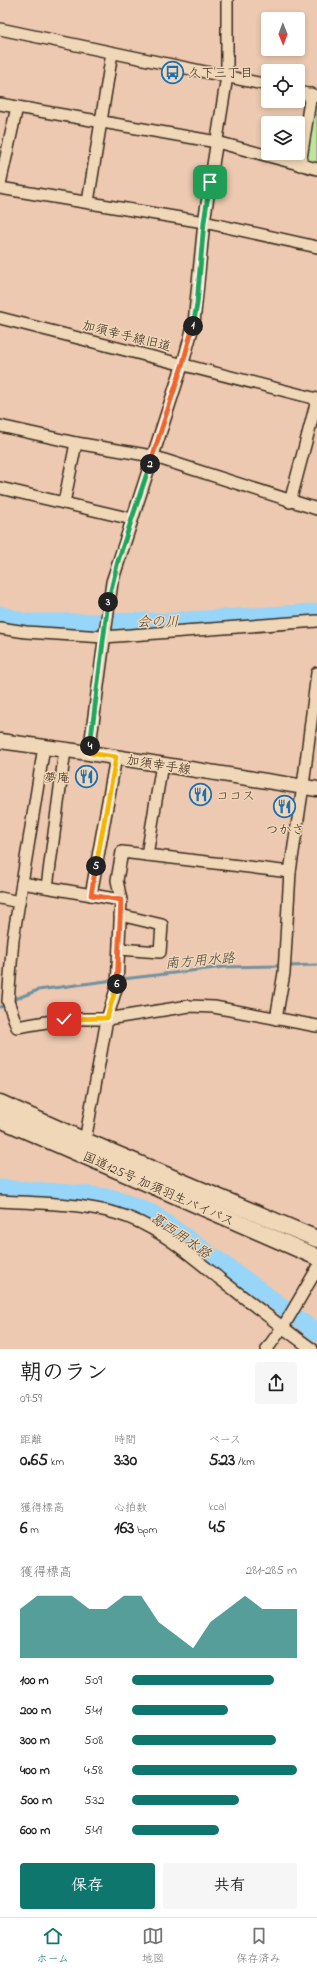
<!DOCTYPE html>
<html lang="ja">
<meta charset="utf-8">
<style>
body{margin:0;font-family:"Indie Flower","Klee One",sans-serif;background:#f6f6f6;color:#222;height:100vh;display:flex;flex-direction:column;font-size:15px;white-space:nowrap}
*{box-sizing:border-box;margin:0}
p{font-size:13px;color:#767676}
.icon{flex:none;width:22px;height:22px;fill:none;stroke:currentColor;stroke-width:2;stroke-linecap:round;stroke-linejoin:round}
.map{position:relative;height:1349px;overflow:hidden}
.panel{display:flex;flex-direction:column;background:#fff;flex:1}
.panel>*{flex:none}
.needle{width:26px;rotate:179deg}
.controls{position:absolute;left:261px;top:12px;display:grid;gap:8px}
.controls a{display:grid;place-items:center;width:44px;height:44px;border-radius:4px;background:#fff;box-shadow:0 2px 6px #0003;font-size:20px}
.pin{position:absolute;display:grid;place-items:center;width:34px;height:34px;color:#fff;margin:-17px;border-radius:8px;box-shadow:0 2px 6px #0006}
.km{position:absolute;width:20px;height:20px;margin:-10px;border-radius:50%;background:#222;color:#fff;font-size:11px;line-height:20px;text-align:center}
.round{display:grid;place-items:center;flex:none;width:42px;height:42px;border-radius:4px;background:#f6f6f6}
.overview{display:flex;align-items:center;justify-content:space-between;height:68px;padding:0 20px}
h1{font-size:22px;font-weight:800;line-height:30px}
.metrics{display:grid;grid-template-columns:repeat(3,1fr);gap:6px;height:68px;padding:4px 20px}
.metrics div{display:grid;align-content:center}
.metrics b{font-size:17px;font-weight:800}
.metrics small{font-size:11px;font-weight:400}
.metrics p{font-size:11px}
.chart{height:112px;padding:8px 20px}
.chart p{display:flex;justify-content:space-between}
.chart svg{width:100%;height:72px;margin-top:4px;fill:#0f766e;opacity:.7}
.primary-button{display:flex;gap:8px;margin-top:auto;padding:8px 20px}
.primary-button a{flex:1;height:46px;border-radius:4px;background:#0f766e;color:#fff;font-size:16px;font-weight:800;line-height:46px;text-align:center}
.primary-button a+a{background:#f6f6f6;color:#222}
ul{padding:0 20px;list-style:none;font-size:13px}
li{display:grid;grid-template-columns:64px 48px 1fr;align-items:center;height:30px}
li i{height:10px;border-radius:5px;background:#0f766e}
.tab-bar{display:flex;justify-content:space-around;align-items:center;height:56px;border-top:1px solid #e0e0e0;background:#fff;font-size:11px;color:#767676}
.tab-bar a{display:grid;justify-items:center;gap:2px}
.tab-bar .on{color:#0f766e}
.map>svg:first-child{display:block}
.green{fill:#bfe5a0;stroke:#7d885f}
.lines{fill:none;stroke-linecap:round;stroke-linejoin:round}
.stream{stroke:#7291a1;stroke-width:3}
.river{stroke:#97d5f9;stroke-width:17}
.minor-casing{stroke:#3b2a1e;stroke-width:14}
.major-casing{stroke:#3b2a1e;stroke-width:17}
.highway-casing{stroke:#3b2a1e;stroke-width:19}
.minor{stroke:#f0d7b8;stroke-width:11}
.major{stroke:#f0d7b8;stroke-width:14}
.highway{stroke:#f0d7b8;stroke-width:16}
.split-1-casing{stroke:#fff;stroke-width:8}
.split-2-casing{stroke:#fff;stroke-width:8}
.split-3-casing{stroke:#fff;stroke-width:8}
.split-4-casing{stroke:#fff;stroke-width:8}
.split-5-casing{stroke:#fff;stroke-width:8}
.split-6-casing{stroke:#fff;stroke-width:8}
.split-7-casing{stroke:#fff;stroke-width:8}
.split-1{stroke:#22a559;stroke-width:5}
.split-2{stroke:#f0652b;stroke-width:5}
.split-3{stroke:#22a559;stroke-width:5}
.split-4{stroke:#22a559;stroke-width:5}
.split-5{stroke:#f5b400;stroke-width:5}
.split-6{stroke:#f0652b;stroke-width:5}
.split-7{stroke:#f5b400;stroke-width:5}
.labels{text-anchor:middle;stroke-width:3;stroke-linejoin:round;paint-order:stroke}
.poi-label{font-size:13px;fill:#3b2a1e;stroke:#f0d7b8;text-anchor:start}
.street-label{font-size:13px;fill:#3b2a1e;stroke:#f0d7b8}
.water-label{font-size:14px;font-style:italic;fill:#49443f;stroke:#f0d7b8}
</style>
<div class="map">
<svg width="317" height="1349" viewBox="0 0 317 1349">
<rect width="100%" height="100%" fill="#ecc9b0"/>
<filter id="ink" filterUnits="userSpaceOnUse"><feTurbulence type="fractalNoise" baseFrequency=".025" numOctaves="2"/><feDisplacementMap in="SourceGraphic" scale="8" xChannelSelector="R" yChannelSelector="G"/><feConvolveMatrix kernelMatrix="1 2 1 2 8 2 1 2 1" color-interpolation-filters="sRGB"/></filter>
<g filter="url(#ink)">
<polygon class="green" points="317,103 317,164 307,161 305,158 312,106"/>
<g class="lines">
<g class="stream">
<polyline points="289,966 317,965"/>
<polyline points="123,979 224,967 280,966"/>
<polyline points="13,1000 38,990 114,980"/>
<polyline points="0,1007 3,1006"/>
</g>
<g class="river">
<polyline points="0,614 25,622 83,622 172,621 317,612"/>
<polyline points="0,1188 84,1194 113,1198 152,1213 259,1289 317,1333"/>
</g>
<defs>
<g id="minor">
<polyline points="0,29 268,85"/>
<polyline points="298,92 317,96"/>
<polyline points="0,104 217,142 317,169"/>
<polyline points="300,165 311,94"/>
<polyline points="0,184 17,107"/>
<polyline points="0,188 204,222 317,247"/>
<polyline points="88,202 112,53"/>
<polyline points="0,318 317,399"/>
<polyline points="0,426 76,443 152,456 317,509"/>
<polyline points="0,488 132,519"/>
<polyline points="290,502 317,400"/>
<polyline points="64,503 76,443"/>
<polyline points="0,628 26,632 104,637 317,621"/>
<polyline points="44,747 13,939 8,1001 17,1027 64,1019 107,1019 189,1006 214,1007 317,1026"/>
<polyline points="89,753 112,582 183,363 194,323 204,222 227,76 227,0"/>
<polyline points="147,855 162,764"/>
<polyline points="22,883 121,900 117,880 122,852 290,872"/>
<polyline points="47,887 65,750"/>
<polyline points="91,895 116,757"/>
<polyline points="0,898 19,902"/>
<polyline points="119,949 160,952 162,925 120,915"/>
<polyline points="276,1019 284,973 290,872 303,786 317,673"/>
<polyline points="85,1141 107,1019 117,986 121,900"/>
<path d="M0,1201C38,1203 78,1203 115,1213C155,1224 188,1253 220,1279C250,1302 280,1326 312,1349"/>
<polyline points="267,1349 286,1322 317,1269"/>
</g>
<polyline id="major" points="0,741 89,753 317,789"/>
<g id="highway">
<polyline points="0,1103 85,1141 317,1239"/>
<polyline points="0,1119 317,1257"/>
</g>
</defs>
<use href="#minor" class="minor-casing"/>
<use href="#major" class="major-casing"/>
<use href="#highway" class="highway-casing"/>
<use href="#minor" class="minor"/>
<use href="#major" class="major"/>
<use href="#highway" class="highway"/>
</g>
</g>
<g class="lines" filter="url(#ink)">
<defs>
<polyline id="split-1" points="193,326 197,304 204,222 210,182"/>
<polyline id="split-2" points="150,464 183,363 193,326"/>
<polyline id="split-3" points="108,602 118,561 150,464"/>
<polyline id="split-4" points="90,746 108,602"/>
<polyline id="split-5" points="90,746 89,753 116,757 96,866"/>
<polyline id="split-6" points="96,866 91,895 121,900 117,984"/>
<polyline id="split-7" points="64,1019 107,1018 117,984"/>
</defs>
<use href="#split-1" class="split-1-casing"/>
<use href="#split-2" class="split-2-casing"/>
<use href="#split-3" class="split-3-casing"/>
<use href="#split-4" class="split-4-casing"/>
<use href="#split-5" class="split-5-casing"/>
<use href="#split-6" class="split-6-casing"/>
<use href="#split-7" class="split-7-casing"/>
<use href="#split-1" class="split-1"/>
<use href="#split-2" class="split-2"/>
<use href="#split-3" class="split-3"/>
<use href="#split-4" class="split-4"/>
<use href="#split-5" class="split-5"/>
<use href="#split-6" class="split-6"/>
<use href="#split-7" class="split-7"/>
</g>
<defs>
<symbol id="bus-ring" viewBox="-11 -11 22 22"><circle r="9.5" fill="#f0d7b8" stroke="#1f6fb2" stroke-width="1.5"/><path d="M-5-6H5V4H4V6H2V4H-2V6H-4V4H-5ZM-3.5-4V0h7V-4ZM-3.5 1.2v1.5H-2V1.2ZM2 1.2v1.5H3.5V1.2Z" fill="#1f6fb2"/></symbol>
<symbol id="restaurant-ring" viewBox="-11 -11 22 22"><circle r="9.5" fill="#f0d7b8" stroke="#1f6fb2" stroke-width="1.5"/><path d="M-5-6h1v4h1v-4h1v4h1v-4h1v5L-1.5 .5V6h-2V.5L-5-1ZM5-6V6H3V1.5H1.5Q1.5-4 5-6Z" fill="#1f6fb2"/></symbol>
</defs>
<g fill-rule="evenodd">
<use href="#bus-ring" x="160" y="60" width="25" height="25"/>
<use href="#restaurant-ring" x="74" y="764" width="25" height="25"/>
<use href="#restaurant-ring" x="188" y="782" width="25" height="25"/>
<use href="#restaurant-ring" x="272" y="794" width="25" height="25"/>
</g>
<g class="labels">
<g class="poi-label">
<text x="188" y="77">久下三丁目</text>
<text x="70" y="782" text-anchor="end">夢庵</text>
<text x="216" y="800">ココス</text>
<text x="285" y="834" text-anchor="middle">つかさ</text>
</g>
<g class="street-label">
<text transform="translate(127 335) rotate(14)" y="5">加須幸手線旧道</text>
<text transform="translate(159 764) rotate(9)" y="5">加須幸手線</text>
<text transform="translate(159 1188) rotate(24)" y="5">国道125号 加須羽生バイパス</text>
</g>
<g class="water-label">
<text transform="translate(158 621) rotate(-1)" y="5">会の川</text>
<text transform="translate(200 960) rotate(-5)" y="5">南方用水路</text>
<text transform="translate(181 1235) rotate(34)" y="5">葛西用水路</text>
</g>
</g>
</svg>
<div class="controls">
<a><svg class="needle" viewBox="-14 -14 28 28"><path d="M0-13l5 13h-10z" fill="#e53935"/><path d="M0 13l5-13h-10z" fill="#767676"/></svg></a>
<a><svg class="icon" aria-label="locate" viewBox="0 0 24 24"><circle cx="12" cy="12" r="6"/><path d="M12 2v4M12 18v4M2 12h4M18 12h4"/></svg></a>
<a><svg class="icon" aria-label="layers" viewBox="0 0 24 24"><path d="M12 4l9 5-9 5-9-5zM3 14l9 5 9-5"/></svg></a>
</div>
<div class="pin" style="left:210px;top:182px;background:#1e9e55"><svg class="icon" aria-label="arrive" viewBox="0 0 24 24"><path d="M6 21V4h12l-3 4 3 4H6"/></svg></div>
<div class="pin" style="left:64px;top:1019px;background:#d93025"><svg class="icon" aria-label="check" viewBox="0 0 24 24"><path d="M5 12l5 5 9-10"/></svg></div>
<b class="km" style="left:193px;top:326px">1</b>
<b class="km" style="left:150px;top:464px">2</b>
<b class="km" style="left:108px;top:602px">3</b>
<b class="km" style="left:90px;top:746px">4</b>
<b class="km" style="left:96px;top:866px">5</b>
<b class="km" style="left:117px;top:984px">6</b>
</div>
<section class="panel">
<div class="overview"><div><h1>朝のラン</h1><p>09:59</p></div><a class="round"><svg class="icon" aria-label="share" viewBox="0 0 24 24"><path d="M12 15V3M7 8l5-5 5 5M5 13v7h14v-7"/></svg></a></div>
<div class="metrics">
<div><p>距離</p><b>0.65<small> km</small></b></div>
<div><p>時間</p><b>3:30</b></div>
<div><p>ペース</p><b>5:23<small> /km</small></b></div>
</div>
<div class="metrics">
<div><p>獲得標高</p><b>6<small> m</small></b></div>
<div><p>心拍数</p><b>163<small> bpm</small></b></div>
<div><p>kcal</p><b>45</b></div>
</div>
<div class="chart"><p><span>獲得標高</span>281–285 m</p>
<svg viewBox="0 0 160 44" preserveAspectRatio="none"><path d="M0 44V14L10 6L20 6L30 6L40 14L50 14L60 6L70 6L80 22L90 30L100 38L110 22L120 14L130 6L140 14L150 14L160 14V44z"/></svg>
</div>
<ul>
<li><b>100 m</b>5:09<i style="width:86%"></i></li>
<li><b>200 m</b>5:41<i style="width:58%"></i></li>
<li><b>300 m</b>5:08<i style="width:87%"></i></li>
<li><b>400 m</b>4:58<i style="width:100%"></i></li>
<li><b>500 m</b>5:32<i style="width:65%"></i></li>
<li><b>600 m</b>5:49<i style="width:53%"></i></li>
</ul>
<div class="primary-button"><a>保存</a><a>共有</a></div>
</section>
<nav class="tab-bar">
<a class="on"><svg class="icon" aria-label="home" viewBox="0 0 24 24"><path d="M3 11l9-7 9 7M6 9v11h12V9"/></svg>ホーム</a>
<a><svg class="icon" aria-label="map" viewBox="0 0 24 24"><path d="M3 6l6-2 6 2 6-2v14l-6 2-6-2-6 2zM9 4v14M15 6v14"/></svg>地図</a>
<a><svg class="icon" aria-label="saved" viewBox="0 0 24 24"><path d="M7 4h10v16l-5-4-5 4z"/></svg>保存済み</a>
</nav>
